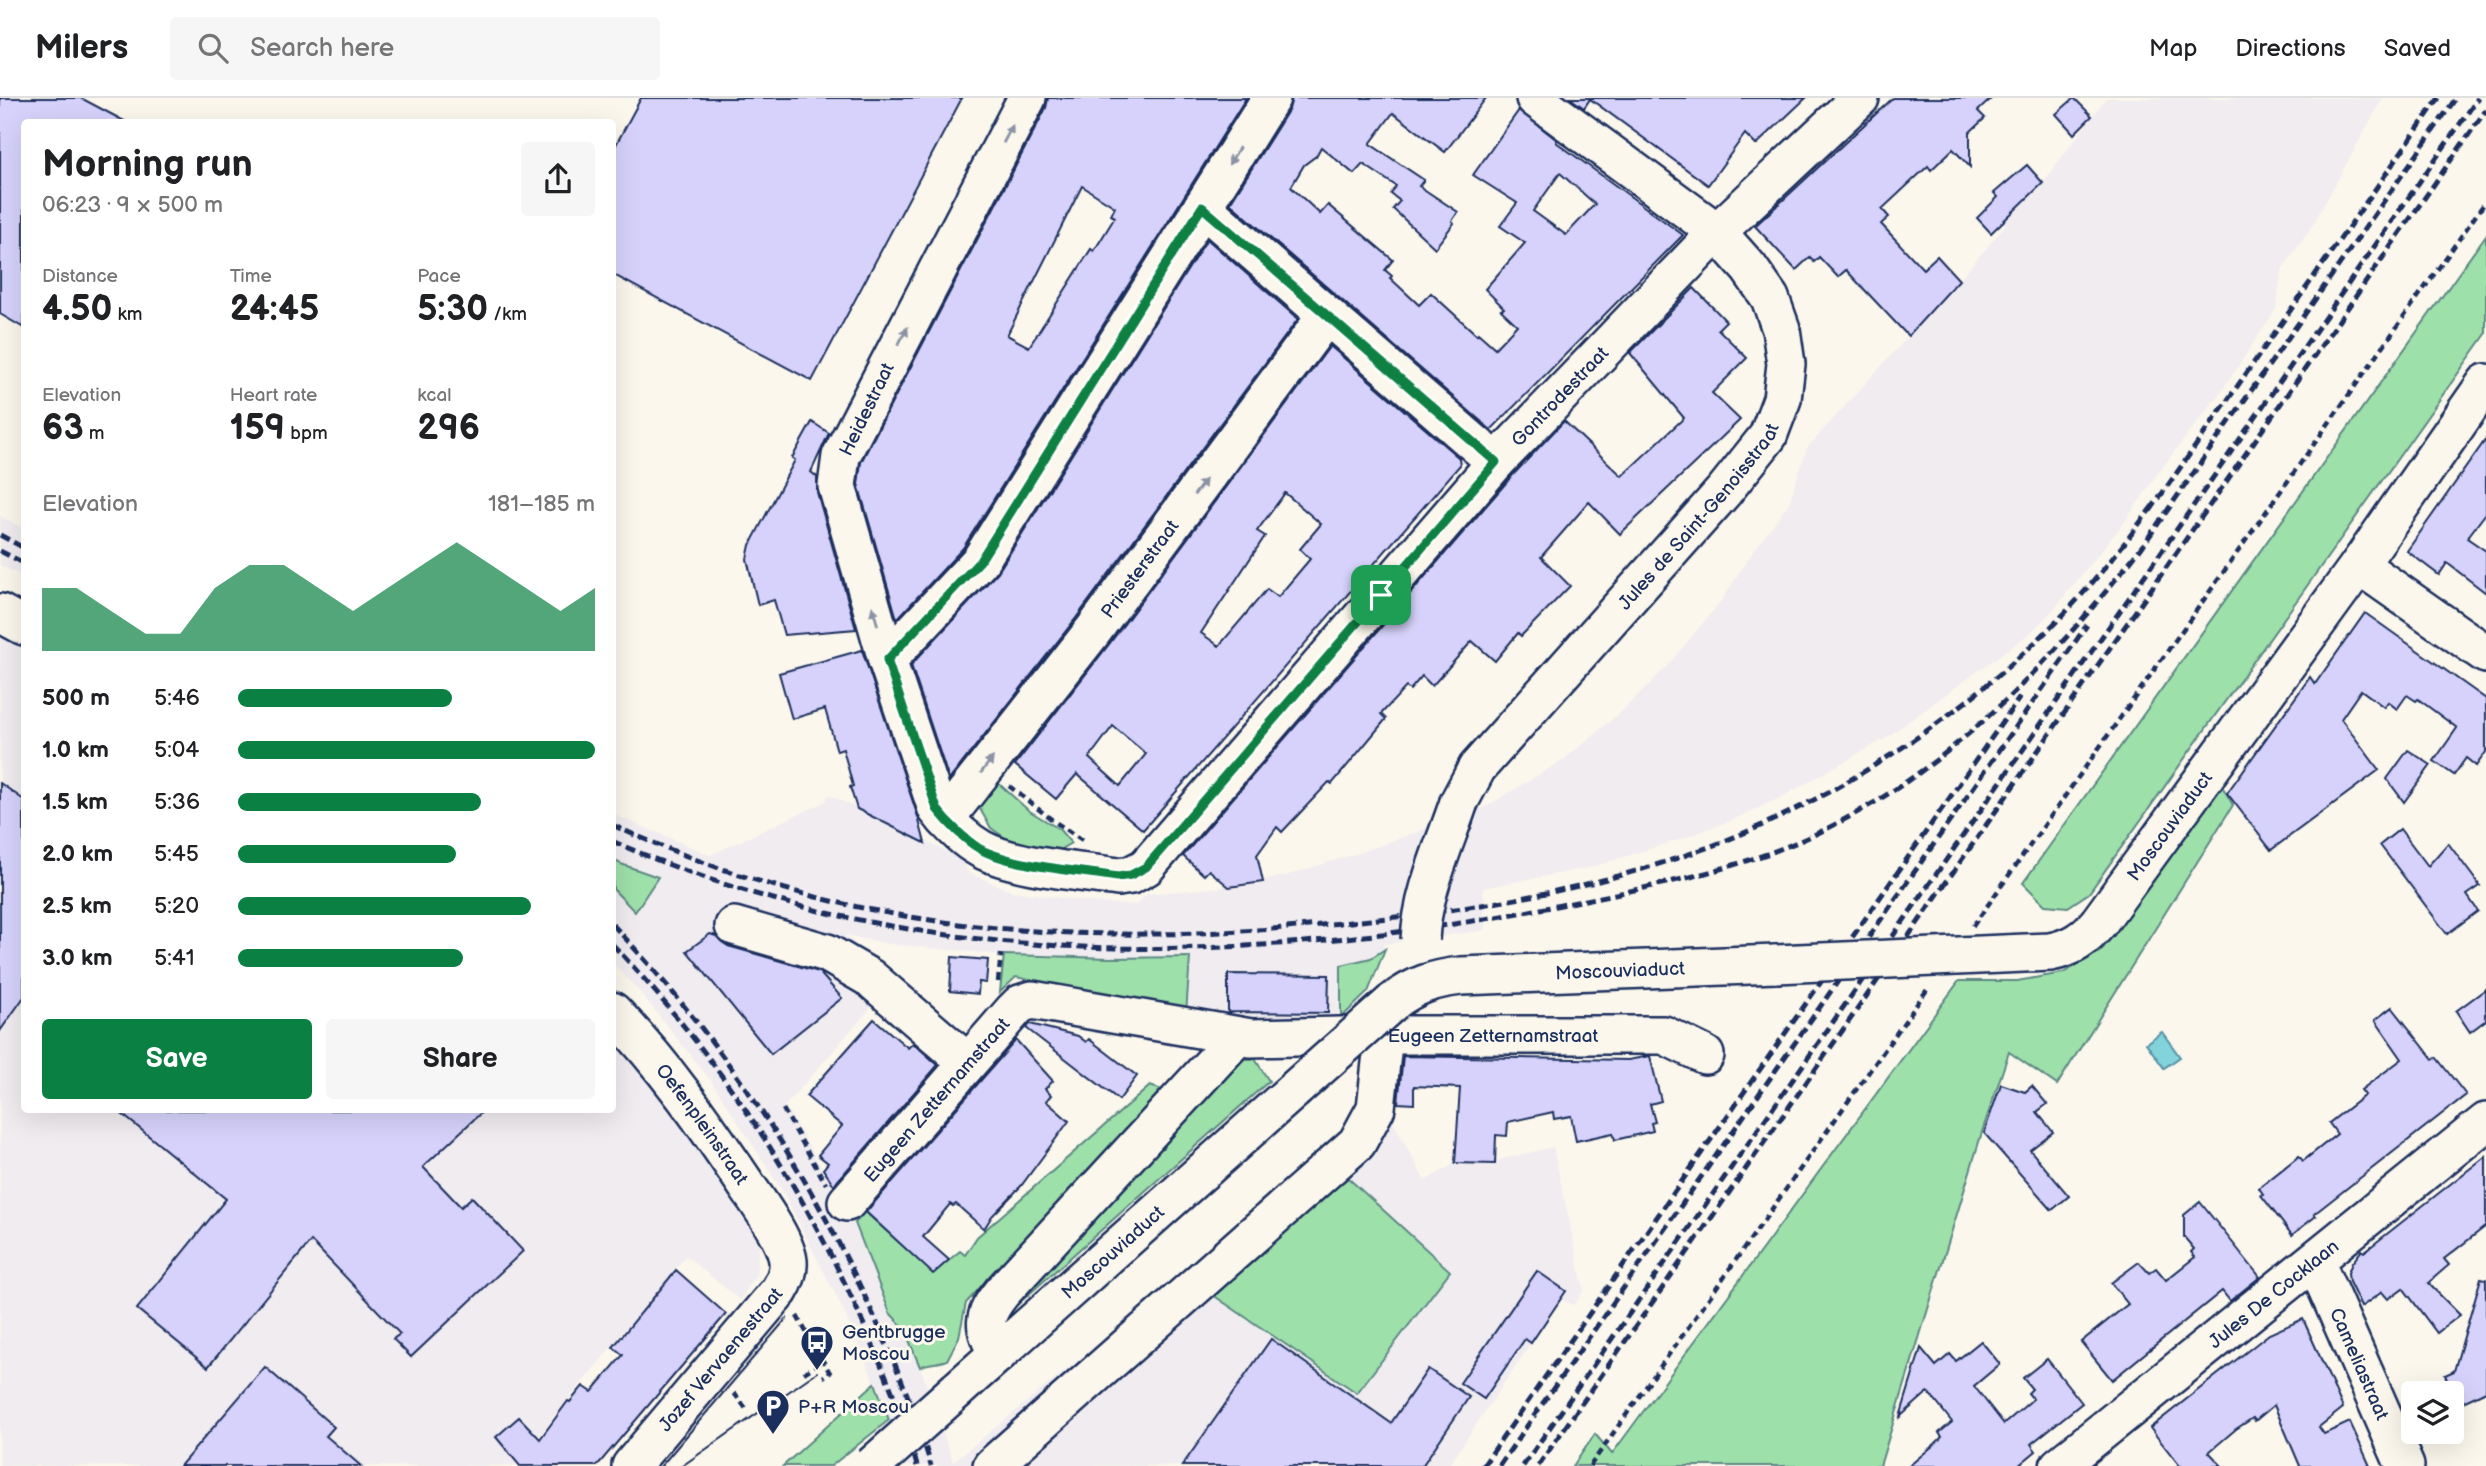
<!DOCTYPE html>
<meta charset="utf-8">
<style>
body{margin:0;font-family:"Balsamiq Sans",sans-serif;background:#f6f6f6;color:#202124;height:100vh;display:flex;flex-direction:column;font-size:26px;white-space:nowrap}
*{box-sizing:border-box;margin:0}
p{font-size:23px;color:#757577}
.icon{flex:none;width:38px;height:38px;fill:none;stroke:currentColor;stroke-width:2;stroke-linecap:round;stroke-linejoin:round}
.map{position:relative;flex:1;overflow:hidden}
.side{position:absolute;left:21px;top:21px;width:595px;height:994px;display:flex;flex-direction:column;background:#fff;border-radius:7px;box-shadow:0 7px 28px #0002}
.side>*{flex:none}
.buttons{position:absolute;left:2401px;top:1283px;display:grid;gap:14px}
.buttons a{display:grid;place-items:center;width:63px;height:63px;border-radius:7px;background:#fff;box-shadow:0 7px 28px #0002;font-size:35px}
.pin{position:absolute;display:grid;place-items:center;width:60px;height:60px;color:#fff;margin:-30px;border-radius:14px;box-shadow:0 4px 10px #0006}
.round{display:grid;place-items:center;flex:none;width:74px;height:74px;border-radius:7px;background:#f6f6f6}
.head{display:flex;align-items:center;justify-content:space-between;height:119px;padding:0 21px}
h1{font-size:38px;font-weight:700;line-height:52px}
.metrics{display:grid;grid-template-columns:repeat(3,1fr);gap:10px;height:119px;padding:7px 21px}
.metrics div{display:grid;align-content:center}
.metrics b{font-size:35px;font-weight:700}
.metrics small{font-size:19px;font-weight:400}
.metrics p{font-size:19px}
.chart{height:196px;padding:14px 21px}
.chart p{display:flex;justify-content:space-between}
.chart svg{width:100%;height:126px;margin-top:7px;fill:#0b8043;opacity:.7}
.primary-button{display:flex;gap:14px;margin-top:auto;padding:14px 21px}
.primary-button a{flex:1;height:80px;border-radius:7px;background:#0b8043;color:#fff;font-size:28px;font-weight:700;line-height:80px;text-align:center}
.primary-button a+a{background:#f6f6f6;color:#202124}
ul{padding:0 21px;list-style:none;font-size:23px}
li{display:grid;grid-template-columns:112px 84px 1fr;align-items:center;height:52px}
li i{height:18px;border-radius:9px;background:#0b8043}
header{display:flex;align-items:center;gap:42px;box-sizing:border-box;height:98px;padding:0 35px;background:#fff;border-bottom:2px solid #e0e0e0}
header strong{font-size:33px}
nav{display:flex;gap:38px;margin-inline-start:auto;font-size:24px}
.search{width:490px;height:63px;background:#f6f6f6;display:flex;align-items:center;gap:18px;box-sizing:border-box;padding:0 24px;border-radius:7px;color:#757577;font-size:26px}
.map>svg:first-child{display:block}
.built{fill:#f0ecf0}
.green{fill:#9ee0aa;stroke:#5c8884;stroke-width:2}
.water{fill:#82d3da;stroke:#5991a8;stroke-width:2}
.building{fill:#d6d2fb;stroke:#1b2f5e;stroke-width:2;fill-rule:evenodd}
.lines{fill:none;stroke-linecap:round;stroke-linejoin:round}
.minor-casing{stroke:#1b2f5e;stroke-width:42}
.path{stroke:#1b2f5e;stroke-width:4.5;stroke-dasharray:7 5;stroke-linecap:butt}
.minor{stroke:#fbf7ec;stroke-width:37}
.tram{stroke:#1b2f5e;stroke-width:2}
.rail{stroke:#1b2f5e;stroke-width:5;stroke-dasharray:10 5;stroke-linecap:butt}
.minor-bridge-casing{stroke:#1b2f5e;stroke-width:42;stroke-linecap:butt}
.minor-bridge{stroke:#fbf7ec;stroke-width:37}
.oneway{fill:#8b93a5}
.route-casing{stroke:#fff;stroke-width:14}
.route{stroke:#0b8043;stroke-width:9}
.labels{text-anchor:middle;stroke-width:6;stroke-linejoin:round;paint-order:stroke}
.street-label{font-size:19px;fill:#1b2f5e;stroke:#fbf7ec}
.poi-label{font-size:19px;fill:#1b2f5e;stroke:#fbf7ec;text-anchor:start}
</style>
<header>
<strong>Milers</strong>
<div class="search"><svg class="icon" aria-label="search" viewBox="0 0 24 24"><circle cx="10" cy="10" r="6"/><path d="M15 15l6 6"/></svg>Search here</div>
<nav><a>Map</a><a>Directions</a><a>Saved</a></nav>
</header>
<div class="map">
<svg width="2486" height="1368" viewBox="0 0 2486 1368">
<rect width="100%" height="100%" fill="#fbf7ec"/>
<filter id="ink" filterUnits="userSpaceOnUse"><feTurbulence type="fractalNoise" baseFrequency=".0143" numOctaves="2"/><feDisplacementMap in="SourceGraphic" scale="14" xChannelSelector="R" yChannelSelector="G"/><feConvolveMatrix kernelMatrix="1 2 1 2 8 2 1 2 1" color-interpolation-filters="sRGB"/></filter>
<g filter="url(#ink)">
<g class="built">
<polygon points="2106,0 2383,0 2313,126 2282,172 2276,211 2223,291 2163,368 2126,422 2054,511 2030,535 1886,640 1780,700 1732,722 1684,740 1592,769 1483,790 1485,832 1383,846 1385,851 1371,860 1341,867 1341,920 1186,916 1189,859 1110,860 1004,857 889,846 845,837 875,865 874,906 785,1008 855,1125 890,1215 904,1230 920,1269 953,1364 1315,1070 1388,1015 1425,1083 1455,1065 1494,1066 1495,1063 1553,1049 1584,1192 1573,1207 1561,1201 1448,1368 904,1368 875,1285 840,1205 782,1092 712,984 644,899 613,865 612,791 635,813 658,779 621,766 613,761 613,716 710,757 825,704 829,697 961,760 969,775 1011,793 1108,806 1136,807 1147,796 1237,788 1285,778 1359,755 1486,709 1566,660 1620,615 1665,571 1722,502 1750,458 1789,405 1807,350 1959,182 2006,127 2003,124 2043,85"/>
<polygon points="0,418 24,431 24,479 0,467"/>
<polygon points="0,515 24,528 24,1012 612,1012 613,915 763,1111 756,1177 740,1202 686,1158 514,1368 0,1368"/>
</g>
<g class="green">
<polygon points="2486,137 2486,236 2089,795 2068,809 2045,807 2023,785"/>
<polygon points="997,684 1028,712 1059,731 1071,745 1049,758 1018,749 991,730 977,706"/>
<polygon points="2222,688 2233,707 2057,987 2009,954 1982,1034 1880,1368 1573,1368 1595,1336 1612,1356 1959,883 2017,883 2063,875 2101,853"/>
<polygon points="612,761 621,766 658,779 635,814 613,791"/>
<polygon points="1385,851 1368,894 1341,920 1341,867 1371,860"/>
<polygon points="1004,857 1110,860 1190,859 1186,916 1016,879 1000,894"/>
<polygon points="1244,961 1255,961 1269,983 1009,1214 1005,1208"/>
<path d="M1150,988L1162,992L966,1205L959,1239L947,1262C938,1266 928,1264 920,1269L904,1230L890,1215L855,1125L865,1114L933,1175L960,1153L965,1157L977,1139Z"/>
<polygon points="1347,1079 1450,1173 1357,1295 1207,1193"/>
<polygon points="875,1285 889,1322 831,1368 783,1368"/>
</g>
<polygon class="water" points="2162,934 2180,959 2164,970 2146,945"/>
<g class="building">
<polygon points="0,0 81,0 126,24 24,24 24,230 0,216"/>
<polygon points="641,0 962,0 812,283 612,176 612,54"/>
<path d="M1048,0H1246L963,450L897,521L858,386L861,364L1046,10ZM1082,88L1115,109L1111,117L1115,119L1094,153L1091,151L1029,249L1007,237Z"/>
<path d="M1292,0H1486L1445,54L1393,15L1370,46L1424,82L1419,88L1458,114L1452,123L1454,125L1435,150L1393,111L1400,103L1391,96L1396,88L1363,66L1354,76L1321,49L1316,58L1304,67L1291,89L1320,116L1328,107L1393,162L1385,172L1392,178L1390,180L1419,207L1431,195L1477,237L1478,235L1495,250L1517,227L1501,212L1504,210L1485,191L1525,145L1500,128L1517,105L1473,77L1519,12L1557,42L1556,44L1683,137L1491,332L1230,105L1289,11ZM1560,75L1595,106L1566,137L1533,113Z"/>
<polygon points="1570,0 1806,0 1756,47 1745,36 1708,87 1590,1 1584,10"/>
<polygon points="1893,0 1992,0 1978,13 1985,20 1970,34 1970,69 1953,51 1931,72 1928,68 1882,111 1889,119 1881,126 1923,171 1937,158 1959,182 1908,238 1846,172 1838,179 1819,159 1814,164 1810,159 1796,172 1755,128"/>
<polygon points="2074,0 2092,18 2074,36 2056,16"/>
<polygon points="2027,67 2043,85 1991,135 1977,120 1998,99 1994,95"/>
<polygon points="1207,141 1298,221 1076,520 949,682 911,567 998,474"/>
<polygon points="1694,190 1726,223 1718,231 1747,260 1712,295 1740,322 1620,436 1589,404 1541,459 1570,488 1521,538 1518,535 1495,563 1472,543 1432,588 1422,578 1410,592 1406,589 1381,616 1386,621 1332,686 1329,684 1282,734 1277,729 1257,757 1263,784 1229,789 1209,772 1204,777 1183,758 1512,378 1564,323 1622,378 1684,320 1630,255"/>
<path d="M1330,248L1459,360L1460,367L1143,732L1077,676L1056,701L1015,667L1110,545ZM1285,395L1321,426L1300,451L1310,461L1278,499L1267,491L1219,548L1201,535L1265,438L1257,433ZM1113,628L1146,656L1120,688L1089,660Z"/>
<polygon points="812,324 829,335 811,374 817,379 817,394 856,531 784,537 774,502 758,507 747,461 750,447 795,362 792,360"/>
<polygon points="2486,341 2486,415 2467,440 2486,453 2486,495 2447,465 2439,477 2407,453"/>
<polygon points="2365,515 2486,601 2486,654 2476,668 2466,660 2454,677 2434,663 2457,630 2418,601 2416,603 2407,597 2397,611 2388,604 2384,609 2361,592 2341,621 2379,672 2271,752 2227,695 2310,579 2315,586"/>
<polygon points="862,552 918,719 925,745 857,711 850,689 853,688 843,651 837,653 825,611 792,621 779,575"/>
<polygon points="2408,652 2431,667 2404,704 2387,681"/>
<polygon points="0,685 24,702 24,899 0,933"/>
<polygon points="2400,731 2428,768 2448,745 2480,788 2467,797 2478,813 2447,836 2380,747"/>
<polygon points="710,836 716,838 728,848 819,874 842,900 771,956 687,853"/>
<polygon points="952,859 988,862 986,885 979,884 978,896 950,893"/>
<polygon points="1228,876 1329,877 1328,915 1228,914"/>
<polygon points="2486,891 2486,922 2470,934 2456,913"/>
<polygon points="2392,909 2433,961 2436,959 2466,997 2314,1116 2316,1118 2292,1137 2261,1097 2263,1096 2259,1090 2299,1058 2303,1063 2337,1036 2329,1025 2365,997 2361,992 2402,961 2375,922"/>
<polygon points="874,921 908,950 913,945 938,967 834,1087 823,1071 828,1065 818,1057 842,1028 806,998"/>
<polygon points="1030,926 1078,938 1086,944 1089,941 1137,978 1119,1002 1026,930"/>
<polygon points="1016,942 1053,983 1045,991 1051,997 1046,1003 1069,1023 1021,1088 992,1118 984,1131 956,1106 953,1108 950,1106 923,1139 949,1162 933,1176 866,1114"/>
<polygon points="1403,958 1628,962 1650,958 1661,1003 1650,1006 1655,1024 1651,1025 1653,1033 1615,1042 1613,1035 1576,1043 1571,1018 1554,1021 1553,1014 1508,1024 1507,1038 1496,1037 1495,1066 1455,1065 1460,990 1414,988 1414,1006 1398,1005"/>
<polygon points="2001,986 2025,994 2032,988 2047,1006 2037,1014 2053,1034 2030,1052 2069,1098 2052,1112 1984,1035"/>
<polygon points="117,1012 484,1012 423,1069 461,1109 472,1099 523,1153 411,1259 393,1241 400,1236 311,1143 208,1269 137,1211 226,1101"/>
<polygon points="2486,1058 2486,1128 2444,1161 2449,1167 2428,1185 2460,1217 2437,1235 2403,1190 2388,1201 2382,1194 2361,1209 2349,1184 2348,1175 2352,1165 2362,1152 2364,1154"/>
<polygon points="2200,1104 2260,1179 2230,1203 2222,1193 2112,1282 2081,1244 2128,1206 2111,1185 2139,1164 2149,1175 2156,1170 2166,1182 2195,1159 2191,1154 2194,1151 2184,1139 2184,1117"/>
<polygon points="676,1172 726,1216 597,1368 520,1368 496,1339 519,1319 540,1341 568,1303 570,1304 583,1288 592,1294 623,1257 613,1249"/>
<polygon points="1537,1173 1566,1193 1531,1245 1525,1241 1484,1301 1460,1285"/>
<polygon points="2481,1180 2486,1181 2486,1293 2459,1306 2445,1277 2454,1273"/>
<polygon points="2303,1221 2343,1310 2319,1329 2324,1336 2350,1324 2370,1368 2300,1368 2274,1307 2255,1323 2253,1320 2236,1331 2209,1354 2222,1368 2180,1368 2150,1330 2269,1236"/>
<polygon points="1271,1241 1391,1325 1428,1271 1469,1299 1422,1368 1182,1368"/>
<polygon points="1981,1243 2000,1266 1974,1288 2004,1326 2033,1301 2028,1295 2032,1291 2023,1280 2047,1261 2082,1305 2031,1346 2036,1353 2018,1368 1909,1368 1935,1346 1942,1339 1939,1335 1952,1324 1928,1294 1900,1319 1921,1250 1936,1268 1950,1256 1956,1263"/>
<polygon points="265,1269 334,1329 326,1338 361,1368 180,1368"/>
</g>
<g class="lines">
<defs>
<g id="minor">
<path id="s1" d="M1027,0L841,358L837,388L887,562L937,711C948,725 965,742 981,751C1014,769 1079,773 1118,779L1131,777L1146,769L1496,364L1717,134L1860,0"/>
<polyline points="1202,109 1496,364"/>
<polyline points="2359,467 2486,556"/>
<polyline points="0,515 24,528"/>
<polyline points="887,562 980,463 1271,0"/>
<path id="s2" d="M1459,704L1477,670L1724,393L1768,338L1782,301L1786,266L1781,231L1770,200L1749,170L1717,134L1535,0"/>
<path id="s3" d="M945,721L1093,533L1327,217"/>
<path id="s4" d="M2099,824L2359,467L2486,285"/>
<polyline points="734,828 827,855 870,880 967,964"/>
<path id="s5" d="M1393,904C1415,887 1434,881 1461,878L1776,866"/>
<path id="s6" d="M612,913C664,966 706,1027 747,1088C759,1105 786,1143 788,1163C789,1174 784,1185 779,1193L631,1368"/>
<path id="s7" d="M847,1104L1014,912L1020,906L1032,902L1251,940L1384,937H1664L1705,957"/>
<path id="s8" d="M2315,1163L2405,1368"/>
<path d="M998,1256C982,1228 982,1219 1002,1194L1238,938"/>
<path id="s9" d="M957,1292L1293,993"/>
<polyline points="992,1368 1357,1045 1376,1010 1384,937"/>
<path id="s10" d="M2059,1368L2486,1024"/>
</g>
</defs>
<use href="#minor" class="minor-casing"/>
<g class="path">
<polyline points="1009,688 1055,724 1084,743"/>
<polyline points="1973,828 2486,103"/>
<polyline points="998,884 1001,856"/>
<polyline points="783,1011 826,1086"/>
<polyline points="797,1218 830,1275 823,1279"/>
<polyline points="804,1275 823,1262"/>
<polyline points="734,1295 748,1313"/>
<polyline points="1590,1368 1929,889"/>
</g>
<use href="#minor" class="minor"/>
<g class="tram">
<polyline points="661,1368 787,1220"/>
<polyline points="682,1368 817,1274"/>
</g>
<g class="rail">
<polyline points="2150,413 2439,0"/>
<polyline points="0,437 24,450"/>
<polyline points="0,453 24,465"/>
<polyline points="2139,453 2456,0"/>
<path d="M612,727C677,756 744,781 812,798C1002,848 1203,842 1396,819C1530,803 1666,775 1788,715C1888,666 1979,601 2057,523C2093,487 2124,446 2155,405"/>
<path d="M612,743C913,877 1245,870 1561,807C1655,788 1748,771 1834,727C1961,662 2057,557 2143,447"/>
<path d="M612,826C721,941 807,1070 872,1214C895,1264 916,1315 931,1368"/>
<path d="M612,846C720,959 805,1091 867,1234C886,1277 905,1322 917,1368"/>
<polyline points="1483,1368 2020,599"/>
<polyline points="1499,1368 2087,527"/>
<polyline points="1523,1368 2478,0"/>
<polyline points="1538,1368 2486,12"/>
</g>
<defs>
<g id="minor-bridge">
<path d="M1420,842C1422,795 1444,749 1459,704"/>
<path d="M1776,866L2050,854C2072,850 2085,841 2099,824"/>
<polyline points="1293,993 1393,904"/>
<polyline points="872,1368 957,1292"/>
</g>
</defs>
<use href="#minor-bridge" class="minor-bridge-casing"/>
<use href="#minor-bridge" class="minor-bridge"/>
</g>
<defs><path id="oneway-solid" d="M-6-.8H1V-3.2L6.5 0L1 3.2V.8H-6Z" transform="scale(1.75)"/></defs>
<g class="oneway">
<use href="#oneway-solid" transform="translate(1008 36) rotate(-62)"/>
<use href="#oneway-solid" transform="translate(1234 58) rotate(122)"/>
<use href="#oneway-solid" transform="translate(903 238) rotate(-62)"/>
<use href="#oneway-solid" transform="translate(1200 389) rotate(-53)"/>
<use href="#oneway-solid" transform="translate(875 518) rotate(-106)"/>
<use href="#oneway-solid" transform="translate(987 667) rotate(-52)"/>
</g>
</g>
<g class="lines" filter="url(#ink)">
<defs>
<path id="route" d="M1202,109L1496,364L1146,769L1131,777L1118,779C1081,773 1011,768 980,751C965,742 948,725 937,711L887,562L980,463Z"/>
</defs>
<use href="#route" class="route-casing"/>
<use href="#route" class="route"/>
</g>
<defs>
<symbol id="bus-pin" viewBox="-11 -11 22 30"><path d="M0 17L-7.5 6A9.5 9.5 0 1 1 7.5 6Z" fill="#1b2f5e" stroke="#fbf7ec"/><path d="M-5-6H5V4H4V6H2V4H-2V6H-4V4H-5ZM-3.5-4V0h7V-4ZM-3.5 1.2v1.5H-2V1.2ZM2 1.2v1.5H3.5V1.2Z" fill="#fff"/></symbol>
<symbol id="parking-pin" viewBox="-11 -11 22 30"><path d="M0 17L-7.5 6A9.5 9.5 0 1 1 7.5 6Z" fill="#1b2f5e" stroke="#fbf7ec"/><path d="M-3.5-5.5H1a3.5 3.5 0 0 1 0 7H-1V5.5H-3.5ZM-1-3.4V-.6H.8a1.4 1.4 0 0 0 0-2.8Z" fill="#fff"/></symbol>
</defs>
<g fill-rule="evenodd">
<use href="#bus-pin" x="798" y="1225" width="38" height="52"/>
<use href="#parking-pin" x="754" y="1289" width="38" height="52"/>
</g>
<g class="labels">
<g class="street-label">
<text dy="7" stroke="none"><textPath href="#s1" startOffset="1629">Gontrodestraat</textPath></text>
<text transform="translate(866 311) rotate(-64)" y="7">Heidestraat</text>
<text dy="7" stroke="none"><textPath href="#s2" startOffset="374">Jules de Saint-Genoisstraat</textPath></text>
<text dy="7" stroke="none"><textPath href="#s3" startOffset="317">Priesterstraat</textPath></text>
<text dy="7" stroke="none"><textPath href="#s4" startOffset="119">Moscouviaduct</textPath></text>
<text dy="7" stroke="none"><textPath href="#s5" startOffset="233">Moscouviaduct</textPath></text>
<text dy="7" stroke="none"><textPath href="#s7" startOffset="740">Eugeen Zetternamstraat</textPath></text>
<text dy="7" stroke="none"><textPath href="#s7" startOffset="136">Eugeen Zetternamstraat</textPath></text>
<text dy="7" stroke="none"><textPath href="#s6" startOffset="145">Oefenpleinstraat</textPath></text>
<text dy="7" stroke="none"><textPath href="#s9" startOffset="208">Moscouviaduct</textPath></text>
<text dy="7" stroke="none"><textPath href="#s10" startOffset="275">Jules De Cocklaan</textPath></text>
<text transform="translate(720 1261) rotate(-50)" y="7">Jozef Vervaenestraat</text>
<text dy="7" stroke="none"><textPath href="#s8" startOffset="112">Cameliastraat</textPath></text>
</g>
<g class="poi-label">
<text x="842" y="1240">Gentbrugge<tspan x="842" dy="22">Moscou</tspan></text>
<text x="798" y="1315">P+R Moscou</text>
</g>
</g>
</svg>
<div class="buttons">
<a><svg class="icon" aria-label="layers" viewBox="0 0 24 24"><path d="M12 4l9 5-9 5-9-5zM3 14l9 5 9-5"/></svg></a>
</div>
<div class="pin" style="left:1381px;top:497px;background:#1e9e55"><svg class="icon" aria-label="arrive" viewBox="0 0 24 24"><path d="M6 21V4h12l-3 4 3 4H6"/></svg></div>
<section class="side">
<div class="head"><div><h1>Morning run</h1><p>06:23 · 9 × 500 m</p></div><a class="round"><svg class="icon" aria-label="share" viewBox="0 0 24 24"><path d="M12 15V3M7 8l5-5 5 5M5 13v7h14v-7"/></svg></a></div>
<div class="metrics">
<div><p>Distance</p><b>4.50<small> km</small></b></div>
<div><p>Time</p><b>24:45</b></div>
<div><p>Pace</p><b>5:30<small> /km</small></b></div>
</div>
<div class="metrics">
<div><p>Elevation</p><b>63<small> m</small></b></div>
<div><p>Heart rate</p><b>159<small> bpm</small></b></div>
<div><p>kcal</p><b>296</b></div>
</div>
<div class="chart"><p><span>Elevation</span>181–185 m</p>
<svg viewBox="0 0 160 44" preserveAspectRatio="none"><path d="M0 44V22L10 22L20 30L30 38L40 38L50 22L60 14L70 14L80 22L90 30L100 22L110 14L120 6L130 14L140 22L150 30L160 22V44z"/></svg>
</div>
<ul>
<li><b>500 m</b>5:46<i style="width:60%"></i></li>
<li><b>1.0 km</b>5:04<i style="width:100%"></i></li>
<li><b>1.5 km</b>5:36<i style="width:68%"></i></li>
<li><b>2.0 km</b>5:45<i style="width:61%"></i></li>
<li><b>2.5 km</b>5:20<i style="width:82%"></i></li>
<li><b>3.0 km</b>5:41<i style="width:63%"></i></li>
</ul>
<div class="primary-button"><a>Save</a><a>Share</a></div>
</section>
</div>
